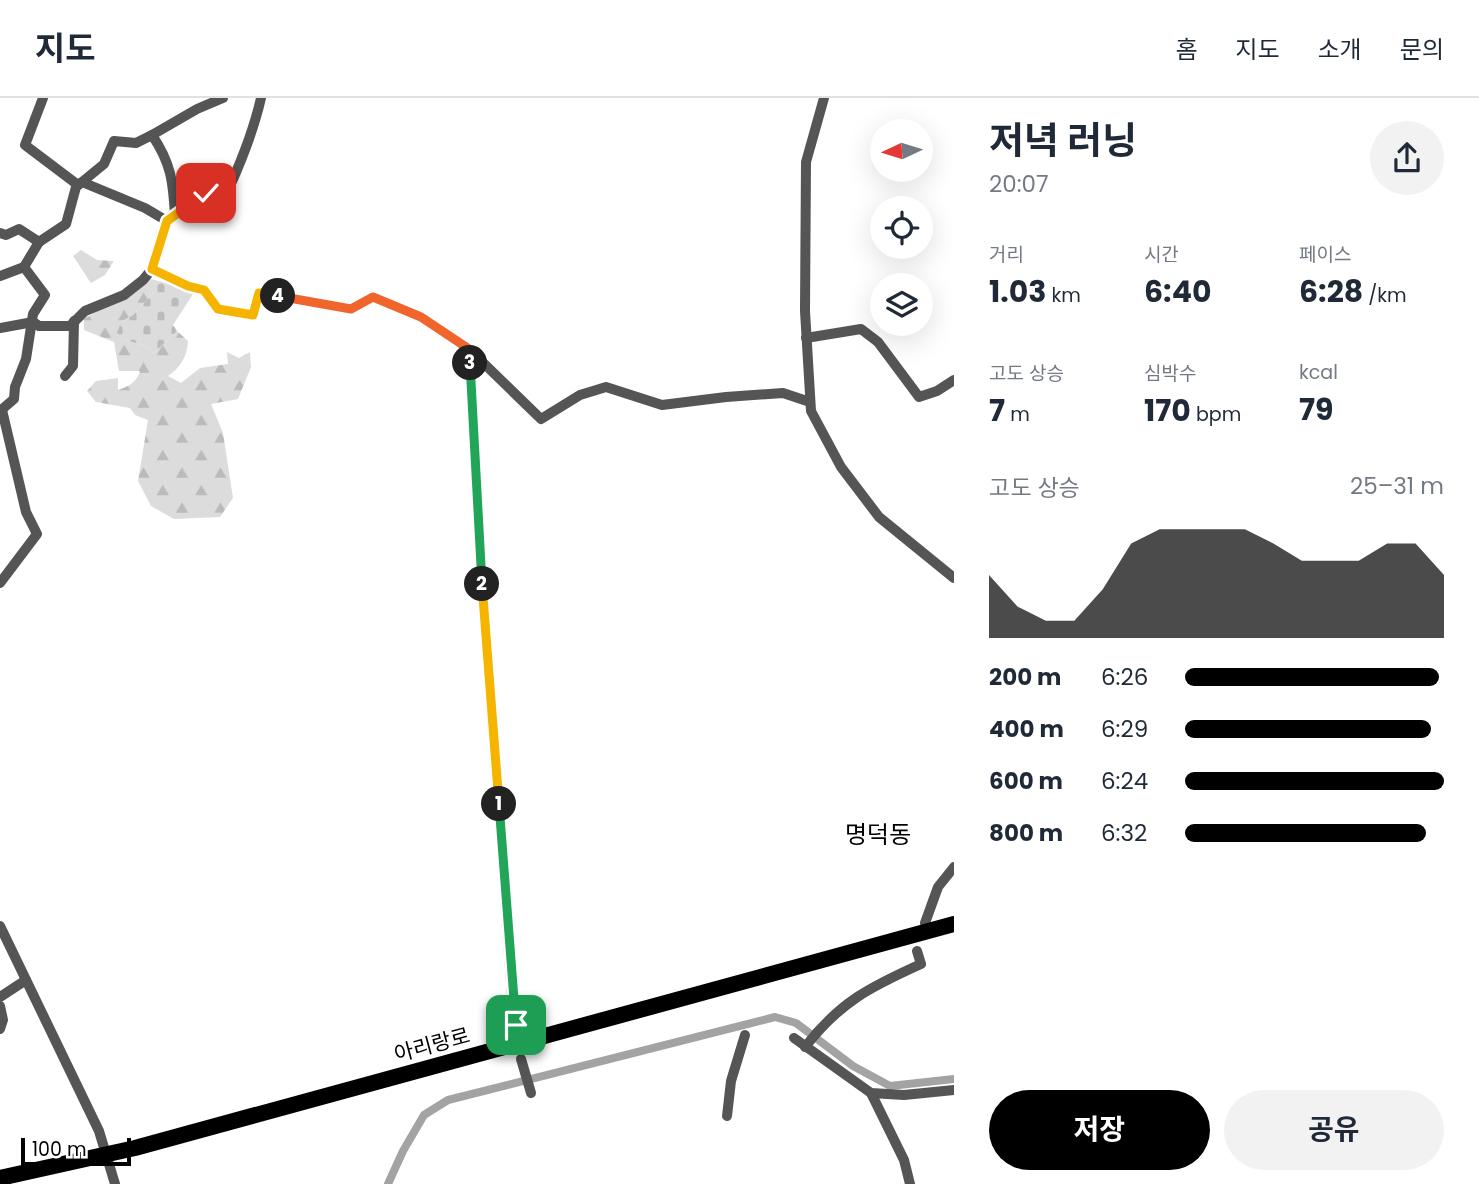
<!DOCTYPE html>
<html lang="ko">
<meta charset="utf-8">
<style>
body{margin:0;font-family:Poppins,"Noto Sans KR",sans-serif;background:#f2f2f3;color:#1f2937;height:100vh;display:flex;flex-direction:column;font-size:26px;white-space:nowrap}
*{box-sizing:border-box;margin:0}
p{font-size:23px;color:#747a83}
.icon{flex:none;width:38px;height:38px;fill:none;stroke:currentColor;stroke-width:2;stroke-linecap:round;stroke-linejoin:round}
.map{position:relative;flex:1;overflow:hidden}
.side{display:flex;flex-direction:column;background:#fff;width:525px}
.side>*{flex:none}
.needle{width:46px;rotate:266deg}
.buttons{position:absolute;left:870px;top:21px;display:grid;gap:14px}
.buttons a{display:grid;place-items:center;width:63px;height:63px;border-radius:50%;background:#fff;box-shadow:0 7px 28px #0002;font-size:35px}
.scale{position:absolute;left:21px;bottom:18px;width:110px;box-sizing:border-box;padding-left:7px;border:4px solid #000;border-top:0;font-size:19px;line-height:24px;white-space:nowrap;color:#000;-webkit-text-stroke:5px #fff;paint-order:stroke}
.pin{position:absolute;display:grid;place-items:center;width:60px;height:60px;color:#fff;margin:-30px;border-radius:14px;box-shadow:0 4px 10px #0006}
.km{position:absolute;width:35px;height:35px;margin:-18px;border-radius:50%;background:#222;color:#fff;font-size:19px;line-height:35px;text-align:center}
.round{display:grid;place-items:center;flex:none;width:74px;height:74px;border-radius:37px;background:#f2f2f3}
.head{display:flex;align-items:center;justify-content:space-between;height:119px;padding:0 35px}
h1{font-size:38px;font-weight:700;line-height:52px}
.figures{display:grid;grid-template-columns:repeat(3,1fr);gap:10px;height:119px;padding:7px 35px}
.figures div{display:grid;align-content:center}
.figures b{font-size:30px;font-weight:700}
.figures small{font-size:19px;font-weight:400}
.figures p{font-size:19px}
.chart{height:196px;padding:14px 35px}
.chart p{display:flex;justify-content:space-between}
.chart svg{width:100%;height:126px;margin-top:7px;fill:#000;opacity:.7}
.action{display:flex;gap:14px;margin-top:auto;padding:14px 35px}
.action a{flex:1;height:80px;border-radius:42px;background:#000;color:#fff;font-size:28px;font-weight:700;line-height:80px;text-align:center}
.action a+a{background:#f2f2f3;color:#1f2937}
ul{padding:0 35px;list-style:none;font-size:23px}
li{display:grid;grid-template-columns:112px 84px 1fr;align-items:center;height:52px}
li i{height:18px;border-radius:9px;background:#000}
header{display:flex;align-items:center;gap:42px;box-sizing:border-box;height:98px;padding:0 35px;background:#fff;border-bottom:2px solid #e0e1e3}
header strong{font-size:33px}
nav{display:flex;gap:38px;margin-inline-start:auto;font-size:24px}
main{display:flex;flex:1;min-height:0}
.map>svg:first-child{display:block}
.forest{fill:url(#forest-firs)}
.cemetery{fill:url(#cemetery-stones)}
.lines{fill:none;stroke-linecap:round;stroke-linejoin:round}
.canal{stroke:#a3a3a3;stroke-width:8}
.minor{stroke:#555;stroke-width:10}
.highway{stroke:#000;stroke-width:16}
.split-1-casing{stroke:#fff;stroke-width:14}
.split-2-casing{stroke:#fff;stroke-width:14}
.split-3-casing{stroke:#fff;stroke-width:14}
.split-4-casing{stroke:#fff;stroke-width:14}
.split-5-casing{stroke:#fff;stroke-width:14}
.split-1{stroke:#22a559;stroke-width:9}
.split-2{stroke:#f5b400;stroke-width:9}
.split-3{stroke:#22a559;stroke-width:9}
.split-4{stroke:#f0652b;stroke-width:9}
.split-5{stroke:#f5b400;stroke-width:9}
.labels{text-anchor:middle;stroke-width:7;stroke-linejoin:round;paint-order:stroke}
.street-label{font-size:21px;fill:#000;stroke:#fff}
.quarter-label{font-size:24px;fill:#000;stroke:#fff}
</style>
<header>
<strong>지도</strong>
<nav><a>홈</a><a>지도</a><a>소개</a><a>문의</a></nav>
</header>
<main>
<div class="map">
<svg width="954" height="1086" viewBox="0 0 954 1086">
<defs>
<pattern id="forest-firs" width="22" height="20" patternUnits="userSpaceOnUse" patternTransform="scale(1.75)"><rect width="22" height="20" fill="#dcdcdc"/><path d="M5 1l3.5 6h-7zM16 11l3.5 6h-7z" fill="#bbb"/></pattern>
<pattern id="cemetery-stones" width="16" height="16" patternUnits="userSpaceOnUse" patternTransform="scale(1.75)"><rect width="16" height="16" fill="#dcdcdc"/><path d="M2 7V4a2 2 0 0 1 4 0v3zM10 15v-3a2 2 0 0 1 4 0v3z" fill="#bbb"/></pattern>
</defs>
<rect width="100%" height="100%" fill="#fff"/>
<g class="forest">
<polygon points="81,152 97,162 114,163 105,177 91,185 73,158"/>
<path d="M151,181L154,194L133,217L121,224L123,241L151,250L153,256L177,233L188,243C188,258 179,271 168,278L181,285L200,270L228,266L227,254L239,260L250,254L251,269L238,301L211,306L223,335L233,400L220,419L174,421L151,408L138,383L148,322L135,317L130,310L96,304L87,293L96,283L118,280V292C128,289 137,284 140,273H119L114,244L84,232V221Z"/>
</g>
<polygon class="cemetery" points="151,181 195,193 173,227 177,233 153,256 151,250 123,241 117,235 121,224 133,217 153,195"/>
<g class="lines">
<polyline class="canal" points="388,1086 403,1053 424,1017 448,1002 775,919 796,925 853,968 890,988 954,981"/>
<g class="minor">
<polyline points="43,0 25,47 78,87"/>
<polyline points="824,0 806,64 805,213 811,313 841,369 879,419 954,480"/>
<polyline points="82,84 145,110 167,123"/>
<path d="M175,117C173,83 171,65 152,37L197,11L223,0"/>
<polyline points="0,135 6,137 19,131 39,144 66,126 76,89 104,66 114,43 136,45 152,37"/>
<polyline points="152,171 188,188 204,192 218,211 253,217 259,195 351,211 373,199 420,219 469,251 541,321 580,297 606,289 662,307 726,299 783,295 810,304"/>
<polyline points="0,178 24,169 39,144"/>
<path d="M0,230L33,224L39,228H70L85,213L124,197L143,182L152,171L167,123L206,95L230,88C243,59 254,31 261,0"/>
<polyline points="806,240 861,231 878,244 919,299 937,293 954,282"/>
<polyline points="469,251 485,532 515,938"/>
<polyline points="65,278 73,268 74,223"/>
<polyline points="0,313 14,301 15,289 26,261 33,216 45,197 24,169"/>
<polyline points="0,485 37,436 26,414 2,312"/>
<polyline points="925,825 938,789 954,769"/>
<polyline points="0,828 99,1033 115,1086"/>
<polyline points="0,899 26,882"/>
<polyline points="0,908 3,922 0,931"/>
<polyline points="794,940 871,995 904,997 954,992"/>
<path d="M805,949C840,904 870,889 921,866L917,853"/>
<polyline points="521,961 531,995"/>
<polyline points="871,995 904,1062 910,1086"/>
<polyline points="727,1018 731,983 745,937"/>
</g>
<polyline class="highway" points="0,1080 135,1050 954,826"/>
</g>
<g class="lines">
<defs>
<polyline id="split-1" points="499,706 516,927"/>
<polyline id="split-2" points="482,486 499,706"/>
<polyline id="split-3" points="470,265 482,486"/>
<polyline id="split-4" points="278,198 351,211 373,199 421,219 469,251 470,265"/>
<polyline id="split-5" points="206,95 167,123 152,171 188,188 204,192 218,211 253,217 259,195 278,198"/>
</defs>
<use href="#split-1" class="split-1-casing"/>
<use href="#split-2" class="split-2-casing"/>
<use href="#split-3" class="split-3-casing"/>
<use href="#split-4" class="split-4-casing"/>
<use href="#split-5" class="split-5-casing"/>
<use href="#split-1" class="split-1"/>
<use href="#split-2" class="split-2"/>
<use href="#split-3" class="split-3"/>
<use href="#split-4" class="split-4"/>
<use href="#split-5" class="split-5"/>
</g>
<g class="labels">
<g class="street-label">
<text transform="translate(432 947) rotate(-15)" y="7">아리랑로</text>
</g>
<g class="quarter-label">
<text x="878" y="745">명덕동</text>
</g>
</g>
</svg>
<div class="buttons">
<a><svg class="needle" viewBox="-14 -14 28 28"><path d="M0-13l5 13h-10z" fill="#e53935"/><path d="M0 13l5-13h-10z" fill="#747a83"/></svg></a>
<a><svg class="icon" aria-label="locate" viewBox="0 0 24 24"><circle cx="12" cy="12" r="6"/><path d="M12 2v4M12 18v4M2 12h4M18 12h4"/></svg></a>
<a><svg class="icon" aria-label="layers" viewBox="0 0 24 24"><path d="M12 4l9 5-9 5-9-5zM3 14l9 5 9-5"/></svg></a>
</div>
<div class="scale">100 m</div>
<div class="pin" style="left:516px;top:927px;background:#1e9e55"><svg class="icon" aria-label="arrive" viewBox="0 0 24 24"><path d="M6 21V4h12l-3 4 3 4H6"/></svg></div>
<div class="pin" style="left:206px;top:95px;background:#d93025"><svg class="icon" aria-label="check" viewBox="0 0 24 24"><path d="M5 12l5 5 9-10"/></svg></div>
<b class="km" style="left:499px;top:706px">1</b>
<b class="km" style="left:482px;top:486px">2</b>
<b class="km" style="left:470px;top:265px">3</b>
<b class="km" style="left:278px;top:198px">4</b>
</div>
<section class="side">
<div class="head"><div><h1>저녁 러닝</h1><p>20:07</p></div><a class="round"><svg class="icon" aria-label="share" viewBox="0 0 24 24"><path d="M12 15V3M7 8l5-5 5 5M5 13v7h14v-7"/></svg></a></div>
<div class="figures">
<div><p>거리</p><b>1.03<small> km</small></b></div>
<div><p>시간</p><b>6:40</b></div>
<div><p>페이스</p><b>6:28<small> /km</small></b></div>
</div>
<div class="figures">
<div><p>고도 상승</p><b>7<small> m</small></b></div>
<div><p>심박수</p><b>170<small> bpm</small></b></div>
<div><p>kcal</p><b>79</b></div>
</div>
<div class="chart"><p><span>고도 상승</span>25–31 m</p>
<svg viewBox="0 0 160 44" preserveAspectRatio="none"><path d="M0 44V22L10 33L20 38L30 38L40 27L50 11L60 6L70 6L80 6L90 6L100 11L110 17L120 17L130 17L140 11L150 11L160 22V44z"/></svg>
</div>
<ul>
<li><b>200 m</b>6:26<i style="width:98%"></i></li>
<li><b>400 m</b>6:29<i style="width:95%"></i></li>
<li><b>600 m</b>6:24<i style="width:100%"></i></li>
<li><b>800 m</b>6:32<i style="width:93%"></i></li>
</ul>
<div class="action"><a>저장</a><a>공유</a></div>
</section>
</main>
